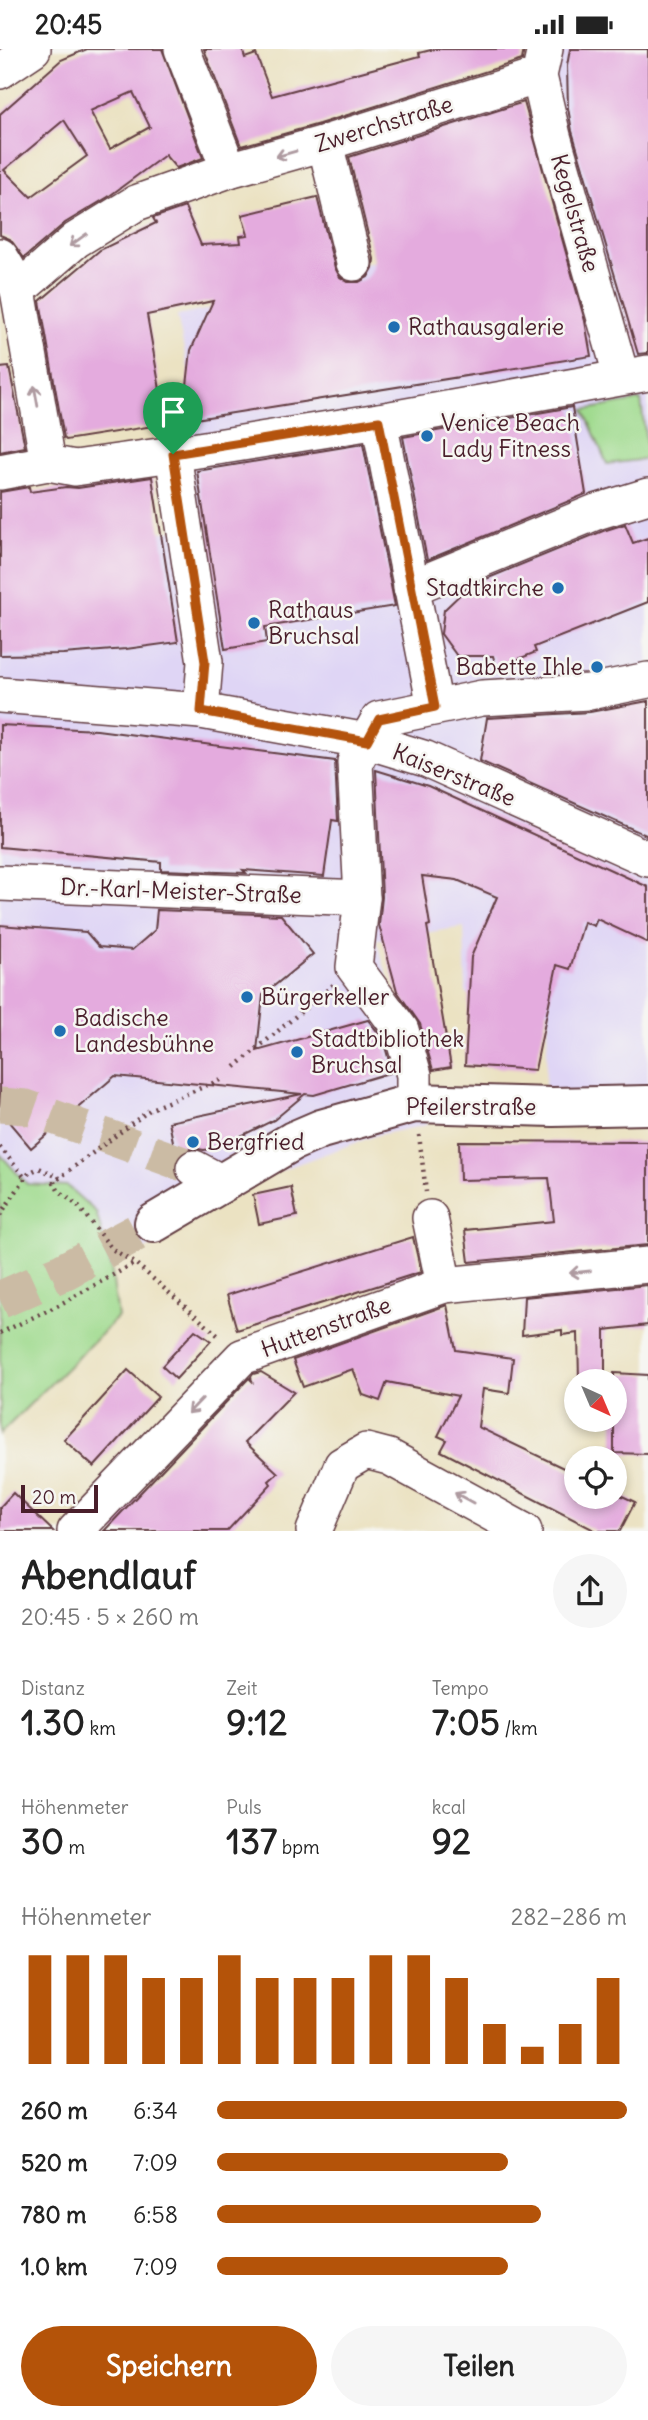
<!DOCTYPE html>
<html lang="de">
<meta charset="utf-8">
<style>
body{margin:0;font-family:Delius,sans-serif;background:#f6f6f6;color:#222;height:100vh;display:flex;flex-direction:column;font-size:26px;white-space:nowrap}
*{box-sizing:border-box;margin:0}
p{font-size:23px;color:#767676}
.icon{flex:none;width:38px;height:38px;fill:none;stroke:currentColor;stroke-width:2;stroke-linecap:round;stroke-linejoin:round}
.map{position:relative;height:1482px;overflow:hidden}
.details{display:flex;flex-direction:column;background:#fff;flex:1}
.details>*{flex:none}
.needle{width:46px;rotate:136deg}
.controls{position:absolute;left:564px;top:1320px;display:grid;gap:14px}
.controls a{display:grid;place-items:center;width:63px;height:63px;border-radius:50%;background:#fff;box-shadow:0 4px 10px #0003;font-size:35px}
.scale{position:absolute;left:21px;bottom:18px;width:77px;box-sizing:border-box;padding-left:7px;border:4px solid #4a1f2b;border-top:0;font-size:19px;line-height:24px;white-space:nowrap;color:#4a1f2b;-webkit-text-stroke:5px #f6f6f2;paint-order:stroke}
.pin{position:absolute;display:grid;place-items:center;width:60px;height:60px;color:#fff;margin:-72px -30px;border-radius:50% 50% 50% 0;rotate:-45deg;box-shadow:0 0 7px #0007}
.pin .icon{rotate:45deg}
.round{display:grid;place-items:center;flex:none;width:74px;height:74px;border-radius:37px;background:#f6f6f6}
.headline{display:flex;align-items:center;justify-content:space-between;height:119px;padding:0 21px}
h1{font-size:38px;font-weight:700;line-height:52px}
.stats{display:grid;grid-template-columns:repeat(3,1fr);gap:10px;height:119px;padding:7px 21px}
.stats div{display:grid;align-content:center}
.stats b{font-size:35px;font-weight:700}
.stats small{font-size:19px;font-weight:400}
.stats p{font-size:19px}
.chart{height:196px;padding:14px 21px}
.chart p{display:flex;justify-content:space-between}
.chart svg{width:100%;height:126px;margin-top:7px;stroke:#b45309;stroke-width:6}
.action{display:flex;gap:14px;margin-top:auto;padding:14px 21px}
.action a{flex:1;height:80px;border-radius:42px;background:#b45309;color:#fff;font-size:28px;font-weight:700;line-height:80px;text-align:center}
.action a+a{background:#f6f6f6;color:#222}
ul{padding:0 21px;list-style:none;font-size:23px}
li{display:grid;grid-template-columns:112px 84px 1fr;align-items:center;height:52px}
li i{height:18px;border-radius:9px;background:#b45309}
.status{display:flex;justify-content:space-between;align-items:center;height:49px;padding:0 35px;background:#fff;direction:ltr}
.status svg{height:19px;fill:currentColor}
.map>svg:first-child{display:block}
.built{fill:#dfd5f5}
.green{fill:#9fda8d;stroke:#747c5c;stroke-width:2}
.building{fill:#e4abde;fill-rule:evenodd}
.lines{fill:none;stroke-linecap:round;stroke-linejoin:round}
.minor-tunnel{stroke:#cbbba4;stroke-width:35;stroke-dasharray:35 18;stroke-linecap:butt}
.major-tunnel{stroke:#cbbba4;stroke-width:38;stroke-dasharray:38 19;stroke-linecap:butt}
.minor-casing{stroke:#623c42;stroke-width:38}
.major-casing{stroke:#623c42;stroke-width:42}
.path{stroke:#623c42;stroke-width:4.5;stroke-dasharray:2 5;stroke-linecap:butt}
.minor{stroke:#fff;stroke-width:35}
.major{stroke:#fff;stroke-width:38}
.oneway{stroke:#ae9aa0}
.route-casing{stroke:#fff;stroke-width:14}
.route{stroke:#b45309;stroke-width:9}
.poi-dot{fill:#1f6fb2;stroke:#f6f6f2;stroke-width:2.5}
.labels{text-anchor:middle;stroke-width:5;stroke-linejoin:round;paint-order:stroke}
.street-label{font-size:23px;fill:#4a1f2b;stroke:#f6f6f2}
.poi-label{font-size:23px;fill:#4a1f2b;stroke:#f6f6f2;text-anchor:start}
</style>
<div class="status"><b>20:45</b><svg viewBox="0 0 49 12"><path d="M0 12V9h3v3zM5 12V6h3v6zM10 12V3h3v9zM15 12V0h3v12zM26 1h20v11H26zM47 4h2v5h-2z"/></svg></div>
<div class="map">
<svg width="648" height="1482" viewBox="0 0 648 1482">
<rect width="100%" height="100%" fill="#f6f6f2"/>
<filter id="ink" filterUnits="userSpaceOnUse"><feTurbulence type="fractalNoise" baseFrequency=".0143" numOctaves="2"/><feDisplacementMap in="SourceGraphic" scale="14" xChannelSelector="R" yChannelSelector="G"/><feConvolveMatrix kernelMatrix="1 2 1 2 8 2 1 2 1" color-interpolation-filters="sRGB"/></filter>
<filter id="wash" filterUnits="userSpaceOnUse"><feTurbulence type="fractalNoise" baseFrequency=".00686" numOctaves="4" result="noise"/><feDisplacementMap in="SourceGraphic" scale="28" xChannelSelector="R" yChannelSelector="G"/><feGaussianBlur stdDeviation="1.57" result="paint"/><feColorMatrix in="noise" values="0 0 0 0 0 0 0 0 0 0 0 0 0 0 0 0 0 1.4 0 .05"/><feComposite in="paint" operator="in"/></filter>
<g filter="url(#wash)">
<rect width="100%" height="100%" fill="#ebe2c2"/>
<polygon class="built" points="554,0 648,0 648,1072 543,1073 549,962 466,945 464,878 376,891 421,1031 427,1076 377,1086 273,1124 149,1199 111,1218 96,1163 67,1137 27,1135 0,1105 0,540 112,491 174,481 158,385 200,376 177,267 298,241 296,229 487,190 490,210 591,180 555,63"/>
<g class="green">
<polygon points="641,351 648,410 607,415 584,361"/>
<polygon points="0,1105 27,1135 67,1137 96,1163 111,1218 118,1268 0,1385"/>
</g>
<g id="blocks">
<g class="building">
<path d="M87,0H162L203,109L176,119L165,106L108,148L65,174L24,209L10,190L0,186V65L61,11ZM133,43L150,78L110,100L90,62ZM64,71L87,107L31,148L4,121Z"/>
<polygon points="204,0 242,0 245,9 256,5 272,47 420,7 419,4 435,0 524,0 522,11 319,75 241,97"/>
<polygon points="570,0 648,0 648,304 638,305 572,82 568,59 567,17"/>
<polygon points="524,53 585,272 591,307 183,372 191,301 213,252 147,266 166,375 66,391 64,389 40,252 100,201 156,174 153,169 185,158 201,196 241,194 240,187 248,186 242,166 317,148 335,219 340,228 348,233 359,233 368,228 373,219 374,210 349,108"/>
<polygon points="9,318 25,398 0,403 0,319"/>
<polygon points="572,358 586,445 427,511 403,388"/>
<polygon points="363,395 395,557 265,578 267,593 225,600 197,422"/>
<polygon points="152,428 178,593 126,600 63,605 0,606 0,443 29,438 30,443 66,438 78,439"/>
<polygon points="625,475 633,494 648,489 648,553 534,598 536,603 499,618 496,617 493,607 457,607 441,585 444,561 469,537 603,482"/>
<polygon points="648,652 648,787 480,712 487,669 590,663"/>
<polygon points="0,676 97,681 335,712 338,772 332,771 324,827 243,821 246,824 161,821 161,813 0,798"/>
<polygon points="376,721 428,737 648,838 648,894 597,870 594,877 584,873 570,920 557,916 535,1021 465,1016 471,908 497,848 457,831 422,827 430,876 427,877 451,1018 433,1021 420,975 397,942 379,876 382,848"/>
<polygon points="157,861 281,866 313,905 263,946 257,1002 368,971 383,990 392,1023 314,1046 305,1045 274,1071 216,1099 204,1101 193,1099 176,1107 169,1073 302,1045 115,1027 31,1099 8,1072 0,1056 0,876 86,883 99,898 132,901 155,881"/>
<polygon points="459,1092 648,1093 648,1196 469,1213 465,1181 554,1172 549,1129 460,1131"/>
<polygon points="291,1138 297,1167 259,1175 253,1146"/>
<polygon points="413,1188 421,1223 237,1281 227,1246"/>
<polygon points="648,1236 648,1276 605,1281 605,1332 579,1332 578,1284 562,1286 562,1281 522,1286 524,1248"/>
<polygon points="447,1256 456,1301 513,1309 509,1344 483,1340 478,1378 576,1425 576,1447 614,1447 614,1443 635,1453 620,1482 596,1482 441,1402 447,1391 438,1387 458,1347 387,1333 380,1352 363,1346 353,1320 303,1338 293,1311"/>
<polygon points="195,1281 211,1292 176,1330 162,1317"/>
<polygon points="128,1321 158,1348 94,1418 64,1391"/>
<polygon points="261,1323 294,1343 245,1393 278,1424 269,1432 271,1435 227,1482 104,1482 249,1329 252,1332 251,1328 253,1325"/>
<polygon points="614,1324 648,1326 648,1405 614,1404"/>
<polygon points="13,1444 53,1482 0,1482 0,1458"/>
</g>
</g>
</g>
<g filter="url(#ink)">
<use href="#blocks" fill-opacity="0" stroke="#623c42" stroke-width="2"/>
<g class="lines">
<polyline class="minor-tunnel" points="0,1056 26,1058 194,1119"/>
<polyline class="major-tunnel" points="0,1251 61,1224 154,1174"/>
<defs>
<g id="minor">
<polyline points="182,0 229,121"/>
<polyline points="545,0 539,27 553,87 617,312 619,328"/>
<polyline points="0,22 33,0"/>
<polyline points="325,94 354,214"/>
<polyline points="0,207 12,227 18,241 48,414"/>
<polyline points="18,241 76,191 136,154 229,121 325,94 539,27"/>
<polyline points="379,372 435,658"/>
<polyline points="173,405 205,613 201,662"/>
<polyline points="0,423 48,414 75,419 173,405 379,372 648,324"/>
<polyline points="411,539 596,463 648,447"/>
<polyline points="0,646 201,662 367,692 426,710 648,810"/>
<polyline points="0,834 362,849"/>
<polyline points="414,1054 414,1026 401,981 354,918 362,849 355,713 379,670 482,649 589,643 648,631"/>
<polyline points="194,1119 222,1134"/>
<polyline points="430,1169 444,1236"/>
<polyline points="75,1482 242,1308 444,1236 648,1216"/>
<polyline points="314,1482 342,1416 366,1402 389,1408 524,1482"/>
</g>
<polyline id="major" points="154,1174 293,1092 321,1080 414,1054 553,1058 648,1056"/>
</defs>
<use href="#minor" class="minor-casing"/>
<use href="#major" class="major-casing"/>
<g class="path">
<polyline points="235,1018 333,936"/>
<polyline points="220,1031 151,1060 54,1133 58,1141 78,1157 112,1200 135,1214 221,1289"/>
<polyline points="419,1086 426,1143"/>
<polyline points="0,1098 26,1130"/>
<polyline points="0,1166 29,1124 39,1119 60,1129"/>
<polyline points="0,1284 55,1258 135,1214"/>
</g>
<use href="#minor" class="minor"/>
<use href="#major" class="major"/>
</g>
<defs><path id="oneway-shaft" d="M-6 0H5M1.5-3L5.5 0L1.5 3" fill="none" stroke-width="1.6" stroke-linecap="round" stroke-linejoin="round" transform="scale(1.75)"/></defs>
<g class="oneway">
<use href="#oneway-shaft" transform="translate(286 105) rotate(164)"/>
<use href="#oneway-shaft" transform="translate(78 191) rotate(144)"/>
<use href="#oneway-shaft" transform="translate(36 347) rotate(-100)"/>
<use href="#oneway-shaft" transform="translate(580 1223) rotate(174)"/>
<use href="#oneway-shaft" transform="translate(195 1357) rotate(134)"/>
<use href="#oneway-shaft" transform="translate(464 1449) rotate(-151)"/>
</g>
</g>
<g class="lines" filter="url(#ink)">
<defs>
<polygon id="route" points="379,372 435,658 379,670 367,692 201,662 205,613 173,405"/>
</defs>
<use href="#route" class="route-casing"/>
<use href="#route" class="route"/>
</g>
<g class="poi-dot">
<circle cx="394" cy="278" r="7"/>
<circle cx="427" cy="387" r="7"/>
<circle cx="558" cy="539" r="7"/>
<circle cx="254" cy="574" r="7"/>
<circle cx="597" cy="618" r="7"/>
<circle cx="247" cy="948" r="7"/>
<circle cx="60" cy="982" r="7"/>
<circle cx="297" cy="1003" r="7"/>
<circle cx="193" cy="1093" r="7"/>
</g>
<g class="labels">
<g class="street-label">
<text transform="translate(384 75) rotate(-17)" y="8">Zwerchstraße</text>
<text transform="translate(575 164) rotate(74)" y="8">Kegelstraße</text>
<text transform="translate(454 726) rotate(22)" y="8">Kaiserstraße</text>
<text transform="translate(181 842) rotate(2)" y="8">Dr.-Karl-Meister-Straße</text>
<text x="471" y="1066">Pfeilerstraße</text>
<text transform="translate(326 1278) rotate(-20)" y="8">Huttenstraße</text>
</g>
<g class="poi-label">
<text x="408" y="286">Rathausgalerie</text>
<text x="441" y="382">Venice Beach<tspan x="441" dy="26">Lady Fitness</tspan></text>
<text x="544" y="547" text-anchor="end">Stadtkirche</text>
<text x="268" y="569">Rathaus<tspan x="268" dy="26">Bruchsal</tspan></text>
<text x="583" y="626" text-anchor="end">Babette Ihle</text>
<text x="261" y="956">Bürgerkeller</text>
<text x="74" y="977">Badische<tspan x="74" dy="26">Landesbühne</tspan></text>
<text x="311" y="998">Stadtbibliothek<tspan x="311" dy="26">Bruchsal</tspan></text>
<text x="207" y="1101">Bergfried</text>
</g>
</g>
</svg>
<div class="controls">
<a><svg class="needle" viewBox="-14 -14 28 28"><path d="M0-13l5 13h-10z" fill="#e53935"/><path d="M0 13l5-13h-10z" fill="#767676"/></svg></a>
<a><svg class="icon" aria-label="locate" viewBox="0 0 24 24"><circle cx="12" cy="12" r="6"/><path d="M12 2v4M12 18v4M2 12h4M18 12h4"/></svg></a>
</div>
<div class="scale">20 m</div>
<div class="pin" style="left:173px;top:405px;background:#1e9e55"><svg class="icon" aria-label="arrive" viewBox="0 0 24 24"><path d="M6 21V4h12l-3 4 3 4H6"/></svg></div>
</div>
<section class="details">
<div class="headline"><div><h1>Abendlauf</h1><p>20:45 · 5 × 260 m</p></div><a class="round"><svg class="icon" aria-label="share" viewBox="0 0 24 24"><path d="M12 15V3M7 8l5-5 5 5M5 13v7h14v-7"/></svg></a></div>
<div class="stats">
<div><p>Distanz</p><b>1.30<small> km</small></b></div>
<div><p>Zeit</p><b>9:12</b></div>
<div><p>Tempo</p><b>7:05<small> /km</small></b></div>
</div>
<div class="stats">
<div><p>Höhenmeter</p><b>30<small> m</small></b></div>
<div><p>Puls</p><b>137<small> bpm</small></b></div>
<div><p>kcal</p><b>92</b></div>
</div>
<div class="chart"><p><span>Höhenmeter</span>282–286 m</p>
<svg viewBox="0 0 160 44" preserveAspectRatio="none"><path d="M5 44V6M15 44V6M25 44V6M35 44V14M45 44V14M55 44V6M65 44V14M75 44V14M85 44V14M95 44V6M105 44V6M115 44V14M125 44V30M135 44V38M145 44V30M155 44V14"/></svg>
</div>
<ul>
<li><b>260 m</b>6:34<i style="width:100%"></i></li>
<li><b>520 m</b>7:09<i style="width:71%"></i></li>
<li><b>780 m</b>6:58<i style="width:79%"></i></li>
<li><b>1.0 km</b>7:09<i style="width:71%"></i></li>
</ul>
<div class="action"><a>Speichern</a><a>Teilen</a></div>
</section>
